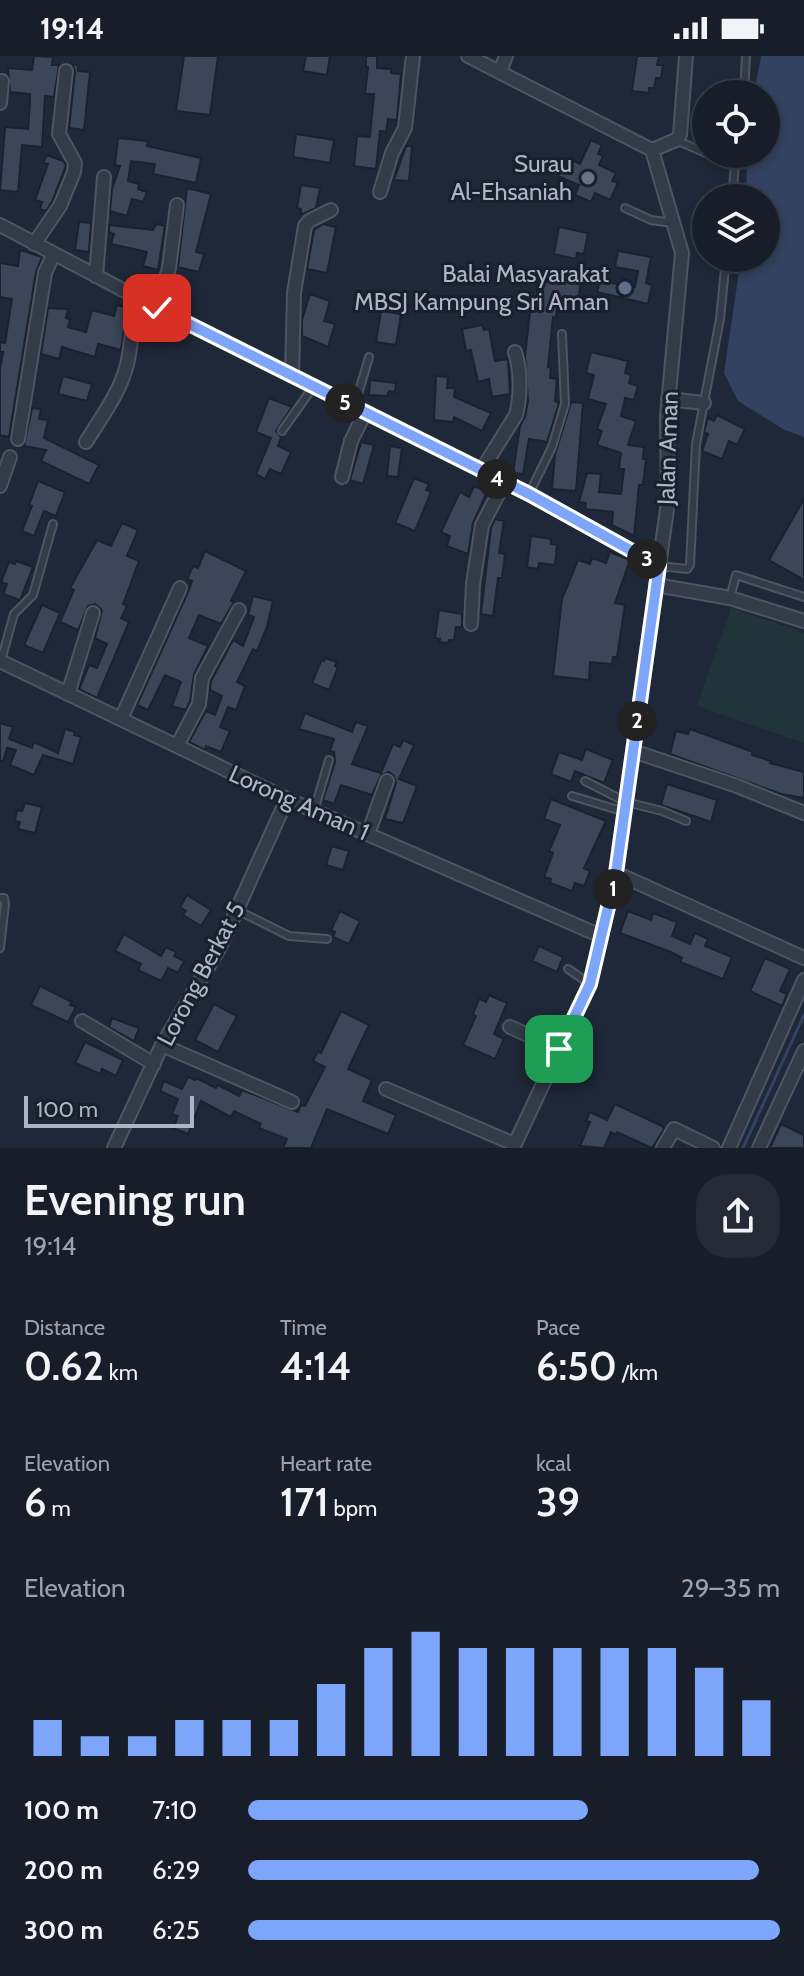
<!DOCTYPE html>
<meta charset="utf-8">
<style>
body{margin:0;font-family:Cabin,sans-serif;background:#242b36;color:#f1f3f6;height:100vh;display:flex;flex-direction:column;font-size:30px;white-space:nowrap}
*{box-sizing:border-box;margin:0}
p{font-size:26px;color:#9ea2a8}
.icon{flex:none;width:44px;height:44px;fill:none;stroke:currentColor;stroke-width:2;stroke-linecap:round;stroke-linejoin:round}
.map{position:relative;height:1092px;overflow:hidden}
.sheet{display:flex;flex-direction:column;background:#171e2a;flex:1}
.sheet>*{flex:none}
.tools{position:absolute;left:692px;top:24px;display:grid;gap:16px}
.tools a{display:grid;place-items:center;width:88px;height:88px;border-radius:50%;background:#171e2a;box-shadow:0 4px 12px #0003,0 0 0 2px #363c47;font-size:40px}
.scale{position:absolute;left:24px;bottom:20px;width:170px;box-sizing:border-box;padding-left:8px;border:4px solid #adb5c5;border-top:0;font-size:22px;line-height:28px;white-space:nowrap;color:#adb5c5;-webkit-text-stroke:6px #191f2d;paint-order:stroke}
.pin{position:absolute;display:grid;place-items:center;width:68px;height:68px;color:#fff;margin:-34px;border-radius:16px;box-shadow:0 4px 12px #0006}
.km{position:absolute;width:40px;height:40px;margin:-20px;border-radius:50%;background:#222;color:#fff;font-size:22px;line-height:40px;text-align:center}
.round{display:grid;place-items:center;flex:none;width:84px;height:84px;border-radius:32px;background:#242b36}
.head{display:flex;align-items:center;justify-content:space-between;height:136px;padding:0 24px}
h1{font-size:44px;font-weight:600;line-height:60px}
.stats{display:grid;grid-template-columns:repeat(3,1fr);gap:12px;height:136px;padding:8px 24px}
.stats div{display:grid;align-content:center}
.stats b{font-size:40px;font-weight:600}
.stats small{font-size:22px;font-weight:400}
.stats p{font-size:22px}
.chart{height:224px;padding:16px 24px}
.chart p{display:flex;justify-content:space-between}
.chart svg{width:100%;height:144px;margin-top:8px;stroke:#7da5fa;stroke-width:6}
ul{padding:0 24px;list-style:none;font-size:26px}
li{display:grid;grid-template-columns:128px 96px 1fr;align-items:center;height:60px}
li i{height:20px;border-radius:10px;background:#7da5fa}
.status{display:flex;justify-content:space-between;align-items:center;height:56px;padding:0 40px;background:#171e2a;direction:ltr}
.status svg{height:22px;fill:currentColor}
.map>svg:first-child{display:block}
.green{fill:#213439}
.water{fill:#324260}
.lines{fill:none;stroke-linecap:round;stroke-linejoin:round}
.stream{stroke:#324260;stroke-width:3}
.building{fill:#3b4658;stroke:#1a212f;stroke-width:2}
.service-casing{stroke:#4d5563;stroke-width:10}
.minor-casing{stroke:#4d5563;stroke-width:16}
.service{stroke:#333a48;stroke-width:6}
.minor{stroke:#333a48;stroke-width:12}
.route-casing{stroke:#fff;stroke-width:16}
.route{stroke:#7da5fa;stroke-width:10}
.worship-dot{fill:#6b7280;stroke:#191f2d;stroke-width:3}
.service-dot{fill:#5c6f8a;stroke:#191f2d;stroke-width:3}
.labels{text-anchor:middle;stroke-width:6;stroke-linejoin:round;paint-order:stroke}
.poi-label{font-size:24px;fill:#adb5c5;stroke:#191f2d;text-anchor:end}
.street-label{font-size:24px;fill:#adb5c5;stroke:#191f2d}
</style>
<div class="status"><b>19:14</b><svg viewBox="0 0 49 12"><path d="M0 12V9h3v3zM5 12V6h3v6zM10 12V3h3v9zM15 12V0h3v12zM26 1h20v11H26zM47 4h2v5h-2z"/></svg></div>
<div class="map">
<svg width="804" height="1092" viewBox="0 0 804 1092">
<rect width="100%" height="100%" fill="#1f2838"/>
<polygon class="green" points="731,552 804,577 804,687 697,650"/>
<polygon class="water" points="761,0 804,0 804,381 783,373 738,345 724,317 741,202 766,202 766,142 746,142 747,98 766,98 766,38 754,38"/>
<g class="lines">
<polyline class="stream" points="743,1092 804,959"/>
</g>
<g class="building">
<polygon points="34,0 53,1 52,9 59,9 54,41 45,40 42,91 22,89 18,136 0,134 5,71 28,73 30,46 30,38 10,36 8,12 32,14"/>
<polygon points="184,0 218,0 210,59 176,55"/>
<polygon points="306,0 330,0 327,19 303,15"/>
<polygon points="366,0 377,0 377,12 391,13 391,17 401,18 397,64 388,63 386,76 380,75 376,113 354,110 357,80 370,81 374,38 365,38 368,11 366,11"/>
<polygon points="637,0 659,0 657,9 663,9 661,22 656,22 654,32 649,32 649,37 632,35"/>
<polygon points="73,9 78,9 78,15 90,16 84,74 69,72 75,16"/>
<polygon points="296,78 334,84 330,107 293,101"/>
<polygon points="118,82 148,85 147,90 201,102 196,127 153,118 155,108 131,105 128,125 139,128 138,133 147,136 143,146 132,143 127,160 110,155 112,133 120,110 115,109"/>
<polygon points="591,84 602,89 598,98 603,100 599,109 616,117 612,125 618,127 610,144 595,137 591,146 575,139 579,129 558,120 567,102 580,108"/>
<polygon points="406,90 412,90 409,125 394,124"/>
<polygon points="47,99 63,105 66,109 52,146 46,155 40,153 42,146 35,144 48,108 43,107"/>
<polygon points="301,129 320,132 316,152 303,158 301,158 301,153 297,152"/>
<polygon points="187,132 211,138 196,196 204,198 199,216 178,211"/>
<polygon points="79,166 91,167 89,196 75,194"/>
<polygon points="156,168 165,170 158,214 143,210 147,196 111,188 114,178 109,176 109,169 153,174"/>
<polygon points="323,168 336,171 327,217 307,213 314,174"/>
<polygon points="559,171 588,177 584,198 577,197 576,203 554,198"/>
<polygon points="20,194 42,201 36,216 9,381 0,379 0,313 3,296 0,296 0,286 5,287 12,243 0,241 0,207 18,210"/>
<polygon points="618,195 651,201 646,227 652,229 648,248 597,236 600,225 635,231 638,215 615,211"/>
<polygon points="545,221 581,227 578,243 570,242 569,246 558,244 556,262 553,261 548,311 551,312 550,322 557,323 555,345 559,347 547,386 529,383 523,418 513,417 520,370 525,361 528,345 525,300 531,247 540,248"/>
<polygon points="310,238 330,245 324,265 335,268 328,291 302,280 302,264"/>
<polygon points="117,249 131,253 125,267 121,294 98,288 95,301 62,291 59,303 41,298 48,252 68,253 66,262 70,264 68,271 86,276 92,254 114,260"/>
<polygon points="381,255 401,258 396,289 376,286"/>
<polygon points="482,269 484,274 489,273 495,305 508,303 510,338 492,341 489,323 478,326 471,294 466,295 462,273"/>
<polygon points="591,296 628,305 625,317 631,319 629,327 638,330 634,344 625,342 621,360 636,365 628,389 644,391 643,403 646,403 643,429 639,429 634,480 612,469 613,456 585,453 586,447 579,446 587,417 601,418 599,436 621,438 624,413 619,413 621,397 597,389 602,375 597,373 606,348 588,343 594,319 586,317"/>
<polygon points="63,320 92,328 87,345 58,338"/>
<polygon points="436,320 448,321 447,332 455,332 454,341 491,357 482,375 454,361 453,366 434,364"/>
<polygon points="370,324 396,327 395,336 389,335 387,340 369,339"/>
<polygon points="269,342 292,351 276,375 281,381 278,390 291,396 281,418 270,413 265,423 256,418 271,382 256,376"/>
<polygon points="571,346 583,347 576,435 552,433 555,399"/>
<polygon points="32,352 41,353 39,363 48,364 44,382 99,409 89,428 41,405 46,394 24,390"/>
<polygon points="717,359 745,373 737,389 729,385 722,403 702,395 708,378 704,376 707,365 708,362 714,365"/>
<polygon points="361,386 374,389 363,428 350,424"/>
<polygon points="390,390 402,392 398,421 387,420"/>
<polygon points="414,422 429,428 426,434 431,436 415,475 395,467"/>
<polygon points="38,425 65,436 56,460 44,455 34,480 22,475 32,450 29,449"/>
<polygon points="474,430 487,436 473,467 468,498 447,490 450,480 441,476 460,436 469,441"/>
<polygon points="804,443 804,524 769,504"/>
<polygon points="495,463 504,465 499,497 505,498 502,522 498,522 493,560 481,558 491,472"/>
<polygon points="122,467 138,474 127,500 139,505 123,548 127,550 121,562 129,566 97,642 79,633 89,609 97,612 107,588 95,582 102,554 95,548 88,550 78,574 60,566 74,534 70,532 97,484 111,490"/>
<polygon points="531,480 551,483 551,488 557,489 555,509 539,507 538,513 527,511"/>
<polygon points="205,495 246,515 231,545 234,546 221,568 199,559 189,582 208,590 194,618 190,645 186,654 172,650 181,626 165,619 148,654 137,649 188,536 192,525 187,523 193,510 198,512"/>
<polygon points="610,496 630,504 615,547 625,549 617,601 613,601 612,608 590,606 589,624 553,620 562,543 578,504 590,508 592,502 606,507"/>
<polygon points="16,505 33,511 20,544 3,538 7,528 1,526 9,506 15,508"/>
<polygon points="253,540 273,545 267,571 257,595 253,593 237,626 245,630 236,654 228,651 220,671 230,675 221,696 206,690 205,694 189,686 206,655 215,659 222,640 210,634 211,625 233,584 243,590 254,561 248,559"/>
<polygon points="42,549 60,557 43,597 24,589"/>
<polygon points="439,554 462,558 462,571 456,571 454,584 449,584 448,587 439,586 440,583 435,582"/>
<polygon points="325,602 337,606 335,610 338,611 329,634 312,627 321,605 324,605"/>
<polygon points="305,657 352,676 356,666 368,670 352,708 381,717 393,688 400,691 403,684 414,689 399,723 417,730 403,767 385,763 396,727 394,720 389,716 381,719 372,739 341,729 334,748 323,744 335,706 334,696 330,695 334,683 299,673"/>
<polygon points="0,667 13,671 9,683 32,692 34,686 58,697 65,673 75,676 74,679 81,681 73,708 43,699 34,719 10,709 16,694 7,692 3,705 0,705"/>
<polygon points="690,673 753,696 752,699 771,705 770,707 804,716 804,742 781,738 670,698 676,675 688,678"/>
<polygon points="586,693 613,704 604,727 575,715 571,726 551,718 559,696 582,704"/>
<polygon points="667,728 717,744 711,766 661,749"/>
<polygon points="551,743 606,765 584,812 590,815 584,830 575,827 572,835 550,827 551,823 544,821 553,797 549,795 560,769 544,763"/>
<polygon points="25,747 42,751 35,777 18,773 20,766 15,765 17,754 22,755"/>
<polygon points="332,790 349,795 343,814 326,809"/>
<polygon points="187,839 211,854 201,870 183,859 186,855 180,851"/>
<polygon points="340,855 360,865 349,888 333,881 335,876 331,874"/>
<polygon points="628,855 651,864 653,857 677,866 672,880 690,888 695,877 708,883 705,890 732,901 723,923 680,906 682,902 671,896 620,877"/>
<polygon points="124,878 161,900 166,891 176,896 174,900 184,905 178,917 168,912 161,925 138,914 141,908 115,895"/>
<polygon points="539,890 563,901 557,916 532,905"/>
<polygon points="765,902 790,913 780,935 787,938 782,950 750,935"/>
<polygon points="40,930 72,946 70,949 76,951 68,966 31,949"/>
<polygon points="489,939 507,947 494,978 504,983 495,1003 463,989 476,960 473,958 479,943 486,946"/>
<polygon points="214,948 237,960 218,996 195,984"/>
<polygon points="341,955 369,969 348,1013 372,1024 363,1045 396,1059 388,1078 327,1053 311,1092 283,1092 287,1083 259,1072 261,1068 234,1055 231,1061 201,1045 188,1078 173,1072 178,1060 172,1058 178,1043 160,1035 164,1025 182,1033 188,1021 195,1024 196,1022 216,1032 218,1029 239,1040 242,1034 298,1056 301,1049 305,1050 325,1011 313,1005 318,995 321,997"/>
<polygon points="112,962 139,972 134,985 109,971"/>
<polygon points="85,986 123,1004 116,1020 102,1013 100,1018 75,1007"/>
<polygon points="615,1048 662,1070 664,1073 652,1092 617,1076 616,1079 611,1076 604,1092 580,1090 590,1066 586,1065 590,1056 607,1064"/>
<polygon points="781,1068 804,1079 804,1092 770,1092"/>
</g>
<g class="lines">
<defs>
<g id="service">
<polyline points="744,38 746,0"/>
<polyline points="676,84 719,103 736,98"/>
<polyline points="732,142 736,98"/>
<polyline points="625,152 651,164 673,167"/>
<polyline points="354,352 369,301"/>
<polyline points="282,375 313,331"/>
<polyline points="529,438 552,391 565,348 562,278"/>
<polyline points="659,510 687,513 690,509 696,388 720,263 726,202"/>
<polyline points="730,542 736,519 804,541"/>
<polyline points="1,605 14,558 33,539 53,468"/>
<polyline points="585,725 626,746 662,755 686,765"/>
<polyline points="572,740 625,756"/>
<polyline points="314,755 329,704"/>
<polyline points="0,842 4,842 5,848 0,892"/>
<polyline points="237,854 289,880 327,883"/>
<polyline points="568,913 590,928"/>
</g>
<g id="minor">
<polyline points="468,0 652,94 682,197 667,360 668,446 616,817 590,928 513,1092"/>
<polyline points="500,16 506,0"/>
<polyline points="0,47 2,25"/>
<polyline points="652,94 676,84 680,79 686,0"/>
<polyline points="380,136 392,97 405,72 413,0"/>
<polyline points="0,169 157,252 529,438 659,510"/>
<polyline points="34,188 60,150 74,116 75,107 59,78 66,15"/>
<polyline points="96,220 104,121"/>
<polyline points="157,252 169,212 177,149"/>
<polyline points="292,319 294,237 305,170 309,165 331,154"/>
<polyline points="668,343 704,347"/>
<polyline points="18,383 45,217 53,199"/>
<path d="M86,386C100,363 119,338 126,312C133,290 128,263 148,248"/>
<path d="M481,415L516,359C521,339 521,315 515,296"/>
<polyline points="342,421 351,385 365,357"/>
<polyline points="0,430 10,401"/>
<polyline points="656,529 730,542 804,565"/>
<polyline points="471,568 473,528 482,469 504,427"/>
<polyline points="0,605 287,743 601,880"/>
<polyline points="68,638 93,557"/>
<polyline points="121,663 180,532"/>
<polyline points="177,690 199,648 202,622 239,554"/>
<polyline points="633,695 737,730 804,757"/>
<polyline points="368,778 387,725"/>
<polyline points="616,817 804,902"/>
<polyline points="82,965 154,1008"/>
<polyline points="510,971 559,993"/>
<polyline points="162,989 292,1046"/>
<polyline points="386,1033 514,1088"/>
<polyline points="114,1092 162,989 220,891 287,743"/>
<polyline points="663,1092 674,1073 713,1092"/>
<polyline points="729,1092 804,924"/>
<polyline points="759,1092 804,995"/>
</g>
</defs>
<use href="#service" class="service-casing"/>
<use href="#minor" class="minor-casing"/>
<use href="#service" class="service"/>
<use href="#minor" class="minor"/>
</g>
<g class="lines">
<defs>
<polyline id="route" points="157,252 529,438 659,510 616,817 590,928 559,993"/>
</defs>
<use href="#route" class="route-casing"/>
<use href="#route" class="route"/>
</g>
<circle class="worship-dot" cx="588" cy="122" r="8"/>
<circle class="service-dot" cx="625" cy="232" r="8"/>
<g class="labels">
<g class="poi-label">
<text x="572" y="116">Surau<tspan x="572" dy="28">Al-Ehsaniah</tspan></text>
<text x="609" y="226">Balai Masyarakat<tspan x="609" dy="28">MBSJ Kampung Sri Aman</tspan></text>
</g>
<g class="street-label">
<text transform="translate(668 392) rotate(-88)" y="8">Jalan Aman</text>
<text transform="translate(299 747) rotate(24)" y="8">Lorong Aman 1</text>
<text transform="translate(201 918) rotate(-62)" y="8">Lorong Berkat 5</text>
</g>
</g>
</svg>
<div class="tools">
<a><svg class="icon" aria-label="locate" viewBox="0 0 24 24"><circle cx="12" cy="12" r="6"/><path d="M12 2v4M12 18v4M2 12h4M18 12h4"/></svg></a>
<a><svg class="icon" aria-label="layers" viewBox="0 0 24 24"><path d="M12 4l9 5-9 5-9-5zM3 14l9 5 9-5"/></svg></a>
</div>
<div class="scale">100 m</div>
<div class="pin" style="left:559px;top:993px;background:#1e9e55"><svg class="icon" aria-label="arrive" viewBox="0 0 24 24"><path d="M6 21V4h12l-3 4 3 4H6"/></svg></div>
<div class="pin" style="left:157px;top:252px;background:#d93025"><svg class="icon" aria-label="check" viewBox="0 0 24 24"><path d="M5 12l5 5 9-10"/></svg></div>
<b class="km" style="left:613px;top:833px">1</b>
<b class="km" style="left:637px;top:665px">2</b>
<b class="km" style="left:647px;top:503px">3</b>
<b class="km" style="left:497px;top:423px">4</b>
<b class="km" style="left:345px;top:347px">5</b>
</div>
<section class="sheet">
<div class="head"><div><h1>Evening run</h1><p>19:14</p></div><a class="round"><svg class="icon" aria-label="share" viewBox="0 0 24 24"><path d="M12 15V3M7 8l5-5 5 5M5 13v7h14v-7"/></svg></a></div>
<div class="stats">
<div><p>Distance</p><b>0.62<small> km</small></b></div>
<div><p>Time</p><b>4:14</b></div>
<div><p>Pace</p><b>6:50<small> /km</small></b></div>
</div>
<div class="stats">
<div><p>Elevation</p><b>6<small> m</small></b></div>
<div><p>Heart rate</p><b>171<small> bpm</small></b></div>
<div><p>kcal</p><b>39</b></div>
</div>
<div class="chart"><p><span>Elevation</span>29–35 m</p>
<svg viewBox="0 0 160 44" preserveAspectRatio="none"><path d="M5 44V33M15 44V38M25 44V38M35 44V33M45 44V33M55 44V33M65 44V22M75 44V11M85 44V6M95 44V11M105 44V11M115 44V11M125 44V11M135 44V11M145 44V17M155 44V27"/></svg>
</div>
<ul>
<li><b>100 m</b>7:10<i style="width:64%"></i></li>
<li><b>200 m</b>6:29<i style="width:96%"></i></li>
<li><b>300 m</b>6:25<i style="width:100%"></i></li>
</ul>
</section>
